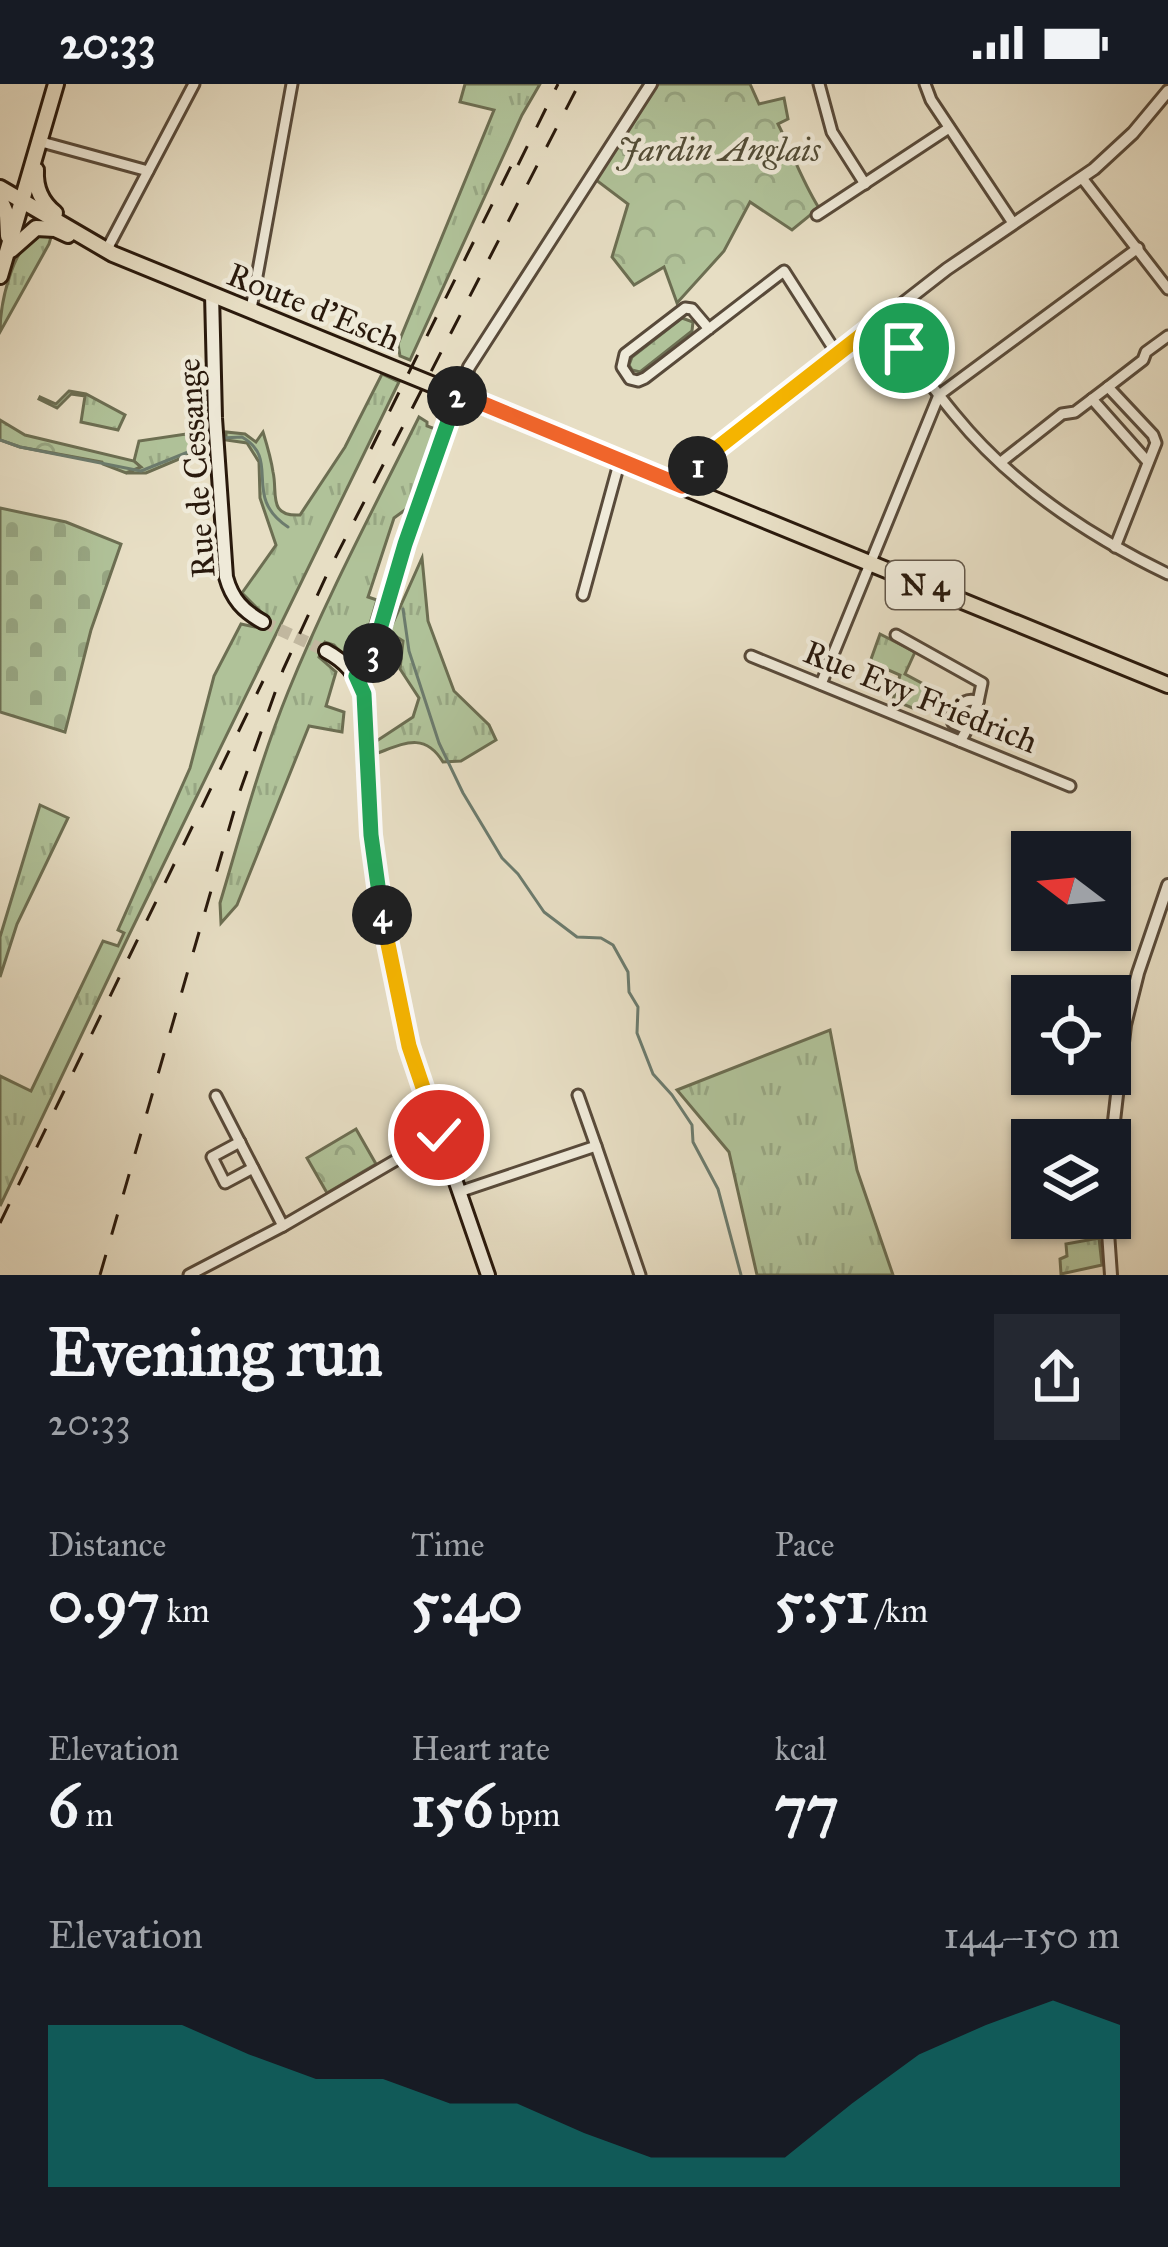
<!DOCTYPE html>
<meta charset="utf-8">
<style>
body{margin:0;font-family:"IM FELL Great Primer",serif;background:#242831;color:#f1f3f6;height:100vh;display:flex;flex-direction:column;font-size:45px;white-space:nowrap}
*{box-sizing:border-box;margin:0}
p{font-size:39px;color:#9ea1a6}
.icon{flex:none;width:66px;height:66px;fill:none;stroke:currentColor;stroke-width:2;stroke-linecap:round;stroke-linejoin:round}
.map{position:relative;height:1191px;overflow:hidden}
.side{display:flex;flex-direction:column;background:#171b24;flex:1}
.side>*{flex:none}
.needle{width:78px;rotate:286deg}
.tools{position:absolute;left:1011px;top:747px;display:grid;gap:24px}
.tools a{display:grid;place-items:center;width:120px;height:120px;border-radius:0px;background:#171b24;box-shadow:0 3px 9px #0004;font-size:60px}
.pin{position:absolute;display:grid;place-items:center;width:102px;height:102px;color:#fff;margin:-51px;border:6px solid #fff;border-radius:50%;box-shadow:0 3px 12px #0007}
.km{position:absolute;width:60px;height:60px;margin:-30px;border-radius:50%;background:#222;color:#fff;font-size:33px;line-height:60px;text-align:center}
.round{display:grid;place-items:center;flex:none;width:126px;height:126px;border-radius:0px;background:#242831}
.head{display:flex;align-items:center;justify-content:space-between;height:204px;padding:0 48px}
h1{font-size:66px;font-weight:800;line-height:90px}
.stats{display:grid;grid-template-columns:repeat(3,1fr);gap:18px;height:204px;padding:12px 48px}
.stats div{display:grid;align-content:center}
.stats b{font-size:60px;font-weight:800}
.stats small{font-size:33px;font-weight:400}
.stats p{font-size:33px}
.chart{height:336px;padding:24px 48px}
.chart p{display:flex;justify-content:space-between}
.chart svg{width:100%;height:216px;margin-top:12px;fill:#0f766e;opacity:.7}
.status{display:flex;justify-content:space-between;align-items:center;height:84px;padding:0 60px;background:#171b24;direction:ltr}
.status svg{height:33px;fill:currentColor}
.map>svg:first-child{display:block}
.grass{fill:url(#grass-tufts);stroke:#6c6e52;stroke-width:3}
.forest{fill:url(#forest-crowns);stroke:#6c6e52;stroke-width:3}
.cemetery{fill:url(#cemetery-stones);stroke:#6c6e52;stroke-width:3}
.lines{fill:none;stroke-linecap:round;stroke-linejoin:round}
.stream{stroke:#6c7b6d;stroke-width:3}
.secondary-tunnel{stroke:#c1b79f;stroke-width:12;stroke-dasharray:12 6;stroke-linecap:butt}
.minor-casing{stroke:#584a3a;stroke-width:15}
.tertiary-casing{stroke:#584a3a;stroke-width:16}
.secondary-casing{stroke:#29190c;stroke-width:18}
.primary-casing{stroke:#29190c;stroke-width:20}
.minor{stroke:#efead9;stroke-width:9}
.tertiary{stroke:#efead9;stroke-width:10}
.secondary{stroke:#efead9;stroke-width:12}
.primary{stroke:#e7dec4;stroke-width:14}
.rail{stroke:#29190c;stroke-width:3;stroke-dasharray:21 21;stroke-linecap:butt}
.split-1-casing{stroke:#fff;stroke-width:24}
.split-2-casing{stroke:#fff;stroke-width:24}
.split-3-casing{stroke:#fff;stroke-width:24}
.split-4-casing{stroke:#fff;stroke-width:24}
.split-5-casing{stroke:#fff;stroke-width:24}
.split-1{stroke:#f5b400;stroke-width:15}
.split-2{stroke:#f0652b;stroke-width:15}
.split-3{stroke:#22a559;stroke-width:15}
.split-4{stroke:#22a559;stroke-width:15}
.split-5{stroke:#f5b400;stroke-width:15}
.labels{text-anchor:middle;stroke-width:9;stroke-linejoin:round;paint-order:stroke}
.shield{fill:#efead9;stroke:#64584a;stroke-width:3}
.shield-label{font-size:30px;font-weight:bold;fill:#29190c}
.park-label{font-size:33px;font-style:italic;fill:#524c36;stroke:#efead9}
.street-label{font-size:33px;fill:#29190c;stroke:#efead9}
</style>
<div class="status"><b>20:33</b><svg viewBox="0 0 49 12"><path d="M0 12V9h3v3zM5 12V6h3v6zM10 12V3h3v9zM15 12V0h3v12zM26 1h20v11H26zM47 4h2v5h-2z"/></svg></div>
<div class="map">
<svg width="1168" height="1191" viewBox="0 0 1168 1191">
<defs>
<pattern id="grass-tufts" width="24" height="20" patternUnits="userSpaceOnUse" patternTransform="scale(3)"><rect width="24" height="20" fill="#b0c299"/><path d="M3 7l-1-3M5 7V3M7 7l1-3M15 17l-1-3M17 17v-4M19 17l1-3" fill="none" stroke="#97a683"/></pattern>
<pattern id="forest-crowns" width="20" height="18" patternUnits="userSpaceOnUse" patternTransform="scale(3)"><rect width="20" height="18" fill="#b0c299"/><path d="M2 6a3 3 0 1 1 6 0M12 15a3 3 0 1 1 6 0" fill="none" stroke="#97a683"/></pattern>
<pattern id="cemetery-stones" width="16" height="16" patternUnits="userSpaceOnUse" patternTransform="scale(3)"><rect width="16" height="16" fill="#b0c299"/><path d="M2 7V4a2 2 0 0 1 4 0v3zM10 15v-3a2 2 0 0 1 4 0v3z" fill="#97a683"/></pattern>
</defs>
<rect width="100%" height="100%" fill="#e7dec4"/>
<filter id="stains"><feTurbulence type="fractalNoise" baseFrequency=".00167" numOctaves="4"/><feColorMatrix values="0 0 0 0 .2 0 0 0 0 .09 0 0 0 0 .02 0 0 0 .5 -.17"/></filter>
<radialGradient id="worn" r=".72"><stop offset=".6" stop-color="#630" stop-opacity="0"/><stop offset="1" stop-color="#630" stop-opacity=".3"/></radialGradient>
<g class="grass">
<polygon points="465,0 540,0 522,31 410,276 400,272 398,260 494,26 460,18"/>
<path d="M39,150H52L49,160L0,248C0,221 12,161 39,150Z"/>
<path d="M382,290L399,298L129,851L0,1122V992L31,1007L103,857L118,862L124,849L118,846L190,684L214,592L241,540L260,544L266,533L242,509L276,461L260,414L259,378L247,359L226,356V348L245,350L256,358L263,348C267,361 271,374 273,388C278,408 267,433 300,431L345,363Z"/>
<polygon points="69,307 86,310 125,331 118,346 81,338 85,312 71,310 57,324 39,315 40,313 56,320"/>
<path d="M419,333L427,338V342L438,346L409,423L394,434L368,513L377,516L360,574L342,570L334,561L325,558L319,573L336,588L326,622L344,628L342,648L309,642L237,821L221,839L220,819C241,749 260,677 288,608C326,514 374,424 419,333Z"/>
<polygon points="200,341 208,344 210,362 146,389 126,389 140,383 134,377 139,357 200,348"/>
<path d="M422,474L428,537L454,607L489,641L496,656L461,677L443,678C424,647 403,660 375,670V658L413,633L419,614L400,585L403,557L389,548Z"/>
<polygon points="880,550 915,568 905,590 931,604 917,626 893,616 900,591 870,578"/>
<polygon points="40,721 68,734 17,840 0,893 0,853"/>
<polygon points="830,946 857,1086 893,1191 757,1191 729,1068 677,1006"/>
<polygon points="1099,1154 1102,1181 1061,1190 1060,1175 1067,1172 1066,1160"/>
</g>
<g class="forest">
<path d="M658,0H750L759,20L784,14L788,35L778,40C793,70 801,95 819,124L792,146L750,118L724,167L677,219L664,183L634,201L612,173L628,120L596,96Z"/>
<polygon points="682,234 693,238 692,247 640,288 632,286 629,281 632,273"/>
<polygon points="0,336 25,351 134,377 141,383 126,389 103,380 102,378 20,363 0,356"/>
<polygon points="356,1045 376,1080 327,1109 307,1074"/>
</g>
<polygon class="cemetery" points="0,424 66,438 121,460 91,546 65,648 0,628"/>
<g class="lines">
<g class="stream">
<path d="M222,354L242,353C282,376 241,412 288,443"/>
<polyline points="0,356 20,363 141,387 213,358"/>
<polyline points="403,525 409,567 439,659 463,709 502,774 518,790 544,828 577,853 601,854 613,861 628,888 629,908 638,923 637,949 653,990 672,1011 692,1041 693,1058 718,1105 741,1191"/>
</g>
<polyline class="secondary-tunnel" points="263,538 326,567"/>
<defs>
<g id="minor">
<polyline points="819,0 832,48 865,100"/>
<polyline points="925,0 931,16 1013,139"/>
<polyline points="38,57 148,87"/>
<polyline points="1082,94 1168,205"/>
<polyline points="817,131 949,44"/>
<polyline points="106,167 194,0"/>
<polyline points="251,225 292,0"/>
<path d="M881,236C907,267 929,300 955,331C1011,400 1089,452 1168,490"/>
<polyline points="709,245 692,225 685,224 625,270 622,283 630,295 638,297 645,294 784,187 837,270"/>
<polyline points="1108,303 1153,351 1156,359 1115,463"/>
<polyline points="1092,315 1148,378"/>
<polyline points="1001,378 1062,330 1075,328 1108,303 1143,276 1146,268 1168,252"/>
<polyline points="583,511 620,376"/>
<polyline points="896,551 982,599 978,618"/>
<polyline points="751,572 1070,702"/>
<polyline points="821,600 939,311 1138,164"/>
<path d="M960,657C968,646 973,632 978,618C965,612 959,623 950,632L953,639L967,645"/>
<polyline points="578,1011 596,1062"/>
<polyline points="216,1012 283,1142"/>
<polyline points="240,1058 212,1073 225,1099 253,1084"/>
<polyline points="459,1108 596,1062 640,1191"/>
<polyline points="189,1191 283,1142 439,1051"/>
</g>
<g id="tertiary">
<polyline points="683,402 716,365 947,185 1094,85 1133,49 1168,7"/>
<polyline points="356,592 371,575 405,460 469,283 651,0"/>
<polyline points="1110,1072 1125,941 1138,889 1168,801"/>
<polyline points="1107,1134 1111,1191"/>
</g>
<g id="secondary">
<path d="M212,210L215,334L226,493C232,515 243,527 263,538"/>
<path d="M326,567C346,578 355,589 363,610L375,786L397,912L409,962L488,1191"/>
</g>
<g id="primary">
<path d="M36,86C35,104 41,118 55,129"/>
<polyline points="0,104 113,170 1168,601"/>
<polyline points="0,115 7,131 8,152"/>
<polyline points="11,166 36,144 55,145 68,151"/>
<polyline points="0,192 56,0"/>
</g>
</defs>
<use href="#minor" class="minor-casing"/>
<use href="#tertiary" class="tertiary-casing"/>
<use href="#secondary" class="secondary-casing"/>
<use href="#primary" class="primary-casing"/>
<use href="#minor" class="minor"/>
<use href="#tertiary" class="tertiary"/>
<use href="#secondary" class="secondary"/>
<use href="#primary" class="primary"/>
<g class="rail">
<polyline points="518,81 558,0"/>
<polyline points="371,365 520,64"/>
<polyline points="0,1139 263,597"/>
<polyline points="100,1191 239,710 283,586 329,486 579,0"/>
</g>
</g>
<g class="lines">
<defs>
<polyline id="split-1" points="698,382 716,365 881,236 904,264"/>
<polyline id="split-2" points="457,312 458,310 479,318 682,402 698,382"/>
<polyline id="split-3" points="373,569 405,460 457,312"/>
<polyline id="split-4" points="373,569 368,581 356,592 364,610 371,751 382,831"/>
<polyline id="split-5" points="382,831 409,962 439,1051"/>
</defs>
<use href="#split-1" class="split-1-casing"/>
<use href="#split-2" class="split-2-casing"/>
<use href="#split-3" class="split-3-casing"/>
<use href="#split-4" class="split-4-casing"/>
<use href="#split-5" class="split-5-casing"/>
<use href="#split-1" class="split-1"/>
<use href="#split-2" class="split-2"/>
<use href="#split-3" class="split-3"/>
<use href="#split-4" class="split-4"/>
<use href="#split-5" class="split-5"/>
</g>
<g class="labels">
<rect class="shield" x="886" y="477" width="78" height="48" rx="9"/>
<g class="shield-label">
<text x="925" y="511">N 4</text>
</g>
<g class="park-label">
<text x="719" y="77">Jardin Anglais</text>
</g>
<g class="street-label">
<text transform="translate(314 222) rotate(22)" y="12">Route d'Esch</text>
<text transform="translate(195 384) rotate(-94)" y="12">Rue de Cessange</text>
<text transform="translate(921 612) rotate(22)" y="12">Rue Evy Friedrich</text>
</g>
</g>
<rect width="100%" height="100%" filter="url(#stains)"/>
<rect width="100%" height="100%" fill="url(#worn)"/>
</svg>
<div class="tools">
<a><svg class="needle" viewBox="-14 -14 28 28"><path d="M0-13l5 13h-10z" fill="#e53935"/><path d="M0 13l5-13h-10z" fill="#9ea1a6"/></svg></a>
<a><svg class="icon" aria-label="locate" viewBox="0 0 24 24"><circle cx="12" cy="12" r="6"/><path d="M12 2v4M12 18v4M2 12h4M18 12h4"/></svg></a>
<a><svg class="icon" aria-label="layers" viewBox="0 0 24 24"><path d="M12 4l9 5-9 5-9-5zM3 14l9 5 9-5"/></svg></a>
</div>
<div class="pin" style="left:904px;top:264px;background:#1e9e55"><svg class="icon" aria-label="arrive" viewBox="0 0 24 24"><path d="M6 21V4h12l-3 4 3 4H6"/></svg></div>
<div class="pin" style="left:439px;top:1051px;background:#d93025"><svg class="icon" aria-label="check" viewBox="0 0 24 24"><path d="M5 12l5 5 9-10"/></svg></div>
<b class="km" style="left:698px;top:382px">1</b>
<b class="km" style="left:457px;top:312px">2</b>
<b class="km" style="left:373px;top:569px">3</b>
<b class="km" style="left:382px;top:831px">4</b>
</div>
<section class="side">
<div class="head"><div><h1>Evening run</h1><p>20:33</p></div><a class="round"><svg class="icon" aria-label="share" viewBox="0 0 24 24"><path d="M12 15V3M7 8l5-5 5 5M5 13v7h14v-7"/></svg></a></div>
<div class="stats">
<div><p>Distance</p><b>0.97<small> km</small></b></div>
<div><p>Time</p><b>5:40</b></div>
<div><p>Pace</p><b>5:51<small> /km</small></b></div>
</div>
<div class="stats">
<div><p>Elevation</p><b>6<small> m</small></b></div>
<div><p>Heart rate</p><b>156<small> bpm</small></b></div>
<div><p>kcal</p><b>77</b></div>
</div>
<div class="chart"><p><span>Elevation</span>144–150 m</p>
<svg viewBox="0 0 160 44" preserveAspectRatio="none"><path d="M0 44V11L10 11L20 11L30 17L40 22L50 22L60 27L70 27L80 33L90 38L100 38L110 38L120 27L130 17L140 11L150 6L160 11V44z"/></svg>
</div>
</section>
